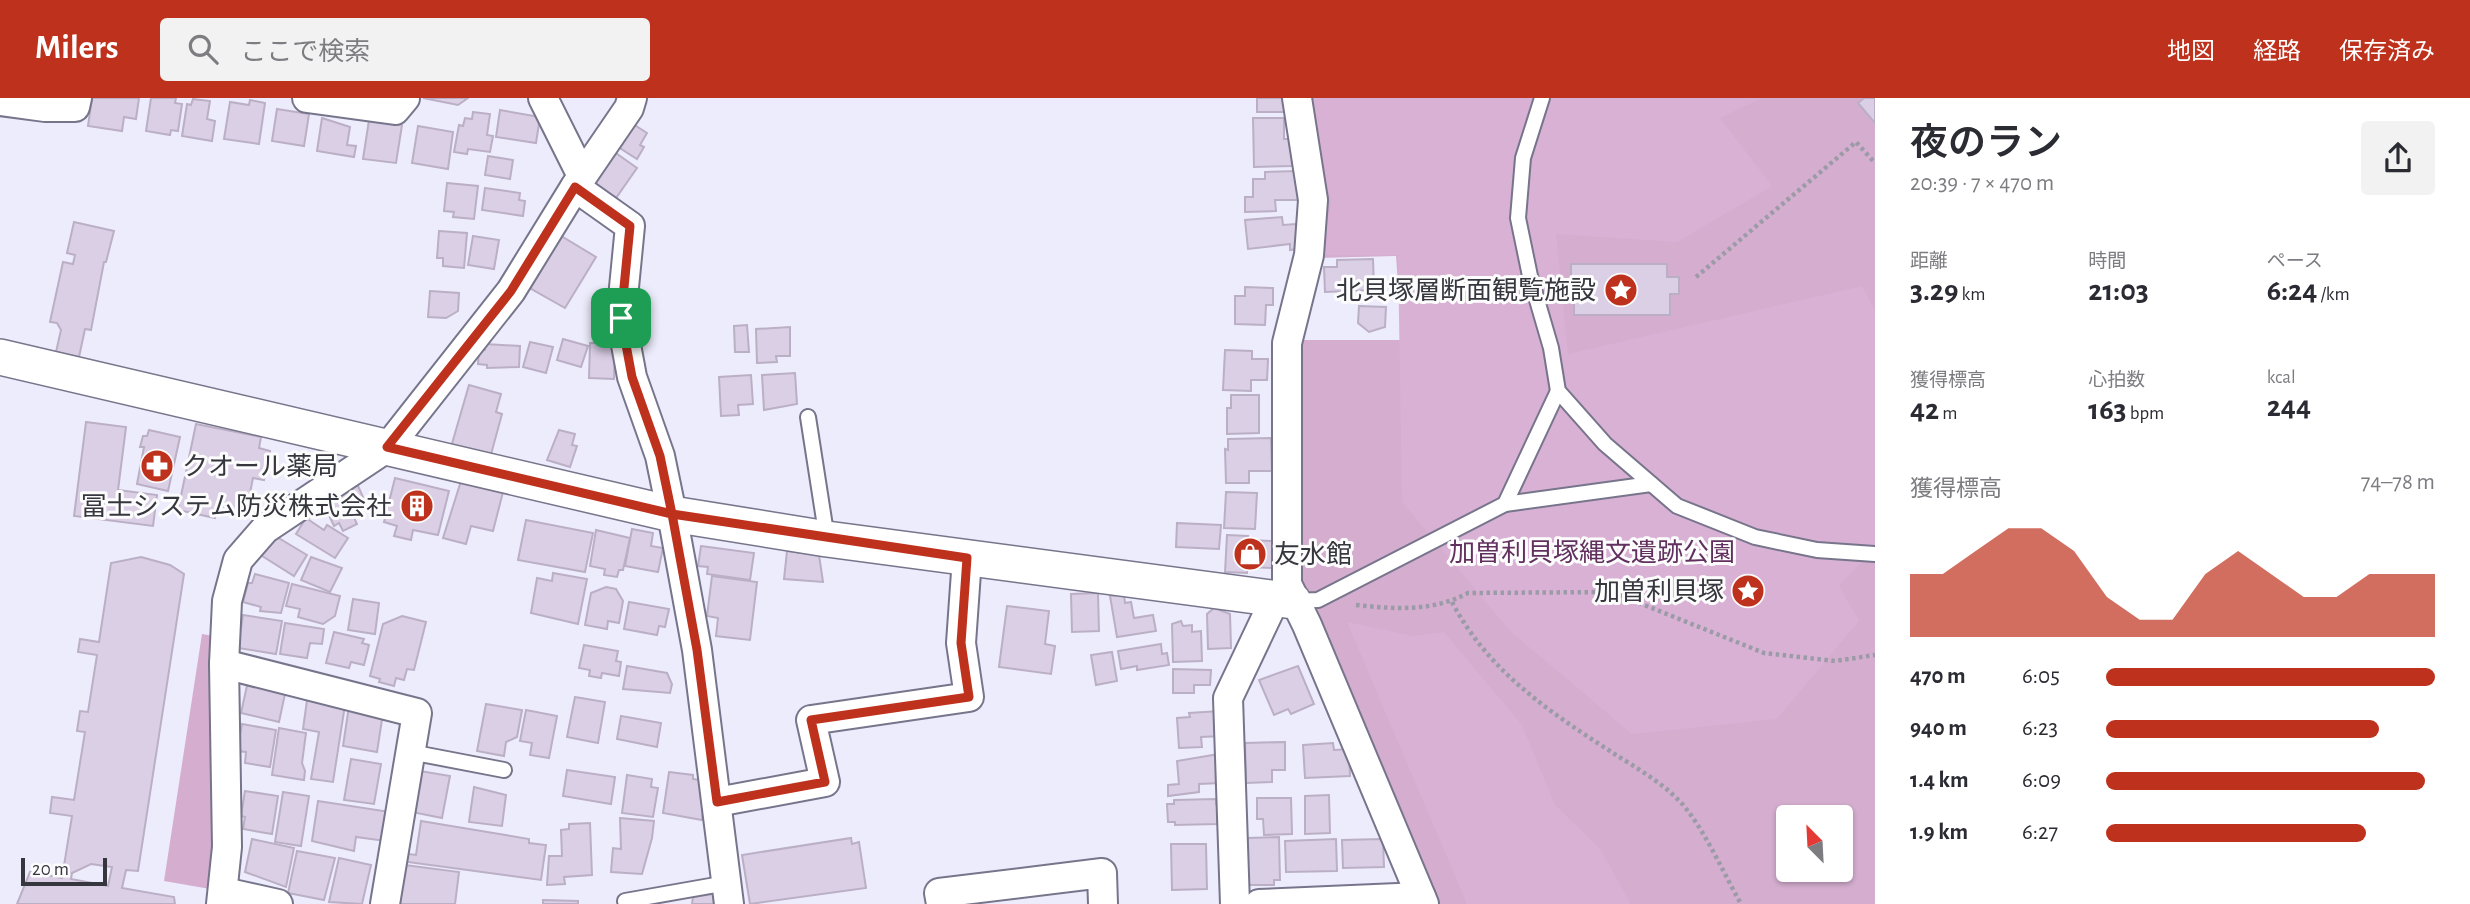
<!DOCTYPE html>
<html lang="ja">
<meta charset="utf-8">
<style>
body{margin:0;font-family:"Alegreya Sans","Noto Sans JP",sans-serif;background:#f2f2f3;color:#2b2b33;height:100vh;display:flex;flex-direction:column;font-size:26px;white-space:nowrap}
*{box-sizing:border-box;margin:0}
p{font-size:23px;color:#7c7c81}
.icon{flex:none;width:38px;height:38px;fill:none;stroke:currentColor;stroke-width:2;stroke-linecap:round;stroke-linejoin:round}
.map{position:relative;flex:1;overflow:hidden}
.side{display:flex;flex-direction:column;background:#fff;width:595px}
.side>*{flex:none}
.needle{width:46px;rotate:336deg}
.tools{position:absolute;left:1776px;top:707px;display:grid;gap:14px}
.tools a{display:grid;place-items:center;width:77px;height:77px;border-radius:7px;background:#fff;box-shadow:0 2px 5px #0004;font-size:35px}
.scale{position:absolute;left:21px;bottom:18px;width:86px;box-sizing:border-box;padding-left:7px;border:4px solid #36363f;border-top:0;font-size:19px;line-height:24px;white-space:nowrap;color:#36363f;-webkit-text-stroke:5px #fcfcfc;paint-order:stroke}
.pin{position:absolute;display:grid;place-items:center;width:60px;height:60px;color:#fff;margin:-30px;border-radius:14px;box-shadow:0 4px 10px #0006}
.round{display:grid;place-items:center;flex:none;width:74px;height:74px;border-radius:7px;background:#f2f2f3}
.head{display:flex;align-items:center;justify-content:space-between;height:119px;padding:0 35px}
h1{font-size:38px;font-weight:600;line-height:52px}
.metrics{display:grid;grid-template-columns:repeat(3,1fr);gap:10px;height:119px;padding:7px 35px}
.metrics div{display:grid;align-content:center}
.metrics b{font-size:30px;font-weight:600}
.metrics small{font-size:19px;font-weight:400}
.metrics p{font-size:19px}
.chart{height:196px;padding:14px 35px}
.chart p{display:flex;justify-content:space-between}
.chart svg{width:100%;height:126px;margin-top:7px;fill:#be321d;opacity:.7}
ul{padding:0 35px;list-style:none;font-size:23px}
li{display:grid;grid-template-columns:112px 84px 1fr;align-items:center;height:52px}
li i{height:18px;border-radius:9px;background:#be321d}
header{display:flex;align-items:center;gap:42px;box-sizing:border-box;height:98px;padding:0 35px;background:#be321d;color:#fff}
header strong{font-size:33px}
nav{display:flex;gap:38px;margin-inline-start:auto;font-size:24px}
.search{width:490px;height:63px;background:#f2f2f3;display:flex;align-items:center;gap:18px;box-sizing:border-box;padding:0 24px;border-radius:7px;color:#7c7c81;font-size:26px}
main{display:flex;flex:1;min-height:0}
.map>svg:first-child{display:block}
.green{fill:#d4adcf;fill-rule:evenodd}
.forest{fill:#d9b1d5}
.building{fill:#dbcfe6;stroke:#bbafc5;stroke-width:2;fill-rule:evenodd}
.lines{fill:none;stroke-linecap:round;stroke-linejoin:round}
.service-casing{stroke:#76758b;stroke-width:18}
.minor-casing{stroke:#76758b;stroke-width:32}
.tertiary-casing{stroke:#76758b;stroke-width:38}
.path{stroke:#9b9ba7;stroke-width:4.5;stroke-dasharray:3.5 3.5;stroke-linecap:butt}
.service{stroke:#fff;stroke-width:14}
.minor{stroke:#fff;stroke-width:28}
.tertiary{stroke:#fff;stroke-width:35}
.route-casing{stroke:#fff;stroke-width:14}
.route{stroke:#be321d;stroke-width:9}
.labels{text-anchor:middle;stroke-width:6;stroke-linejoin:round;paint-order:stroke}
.poi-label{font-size:26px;fill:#36363f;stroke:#fcfcfc;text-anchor:end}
.park-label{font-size:26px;fill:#61305e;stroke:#fcfcfc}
</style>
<header>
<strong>Milers</strong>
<div class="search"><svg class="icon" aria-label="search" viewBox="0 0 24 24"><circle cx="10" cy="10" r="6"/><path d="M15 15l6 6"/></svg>ここで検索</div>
<nav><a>地図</a><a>経路</a><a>保存済み</a></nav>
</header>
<main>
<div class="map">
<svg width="1875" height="806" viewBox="0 0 1875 806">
<rect width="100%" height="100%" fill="#edecfc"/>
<g class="green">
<path d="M1306,0H1875V806H1434L1298,489L1295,242H1402L1396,158L1317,160ZM1788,719H1841V772H1788Z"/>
<polygon points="202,536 219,539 216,792 164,783"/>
</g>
<g class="forest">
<polygon points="1306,0 1762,0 1720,20 1772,88 1677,144 1556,136 1568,256 1862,188 1875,213 1875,450 1839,488 1859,523 1777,621 1632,636 1509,532 1402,404 1398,157 1322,157 1331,104"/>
<polygon points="1347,524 1413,538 1444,534 1522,627 1555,707 1600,751 1631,806 1467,806"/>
</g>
<g class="building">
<polygon points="92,0 139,0 136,21 124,19 122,33 88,28"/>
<polygon points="151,0 176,0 175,5 182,6 178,33 171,32 170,37 146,33"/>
<polygon points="423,0 468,0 458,7"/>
<rect x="1257" y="0" width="30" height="14"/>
<polygon points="1864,0 1875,0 1875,25 1858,5"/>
<polygon points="193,1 210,3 207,21 215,23 212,43 182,38 187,6 191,7"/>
<polygon points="250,2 265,5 259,46 224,41 230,4 249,7"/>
<polygon points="277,11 309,16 304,48 272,43"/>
<polygon points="500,12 540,19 536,45 496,39"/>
<polygon points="473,14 490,16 487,37 493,38 490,54 468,51 467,56 454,54 459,27 463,28 465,20 472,21"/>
<polygon points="322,20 350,29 347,47 356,48 354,59 317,53"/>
<polygon points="1253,20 1284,20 1284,41 1291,41 1292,68 1254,69"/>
<polygon points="369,22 402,27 396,65 363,61"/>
<polygon points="630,24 647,35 640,47 644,49 637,61 615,47"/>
<polygon points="418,28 453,34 448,71 412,65"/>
<polygon points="613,53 637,70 616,100 591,82"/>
<polygon points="488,58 513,62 510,81 485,77"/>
<polygon points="1299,73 1299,102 1275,102 1276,113 1245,114 1245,99 1253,99 1253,81 1265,81 1265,74"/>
<polygon points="447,85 478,88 474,121 453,119 454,114 444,113"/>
<polygon points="485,90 520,95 519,102 525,103 523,118 482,112"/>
<polygon points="1282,119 1283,127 1296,126 1298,151 1290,152 1290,146 1248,151 1245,122"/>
<polygon points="74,124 114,133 106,164 104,164 91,232 85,231 79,259 56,254 61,232 57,225 50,224 63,164 73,166 75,157 67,155"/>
<polygon points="439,133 467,135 464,170 443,168 443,160 437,160"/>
<polygon points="558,136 596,159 565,210 528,189"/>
<polygon points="473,138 499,142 494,171 468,167"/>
<polygon points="1373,161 1374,192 1325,194 1324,169 1337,169 1337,162"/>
<polygon points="1571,166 1667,166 1667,179 1679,179 1679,196 1670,196 1670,217 1574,217 1574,200 1562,200 1562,182 1571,182"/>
<polygon points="1245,189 1273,190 1273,207 1266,207 1265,227 1235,226 1235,198 1245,198"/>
<polygon points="430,193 459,195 458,213 446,220 428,219"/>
<polygon points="1359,208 1386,209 1385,229 1369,234 1358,225"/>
<polygon points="747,227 749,254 735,254 734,228"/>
<polygon points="790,229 790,258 776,258 777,264 757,265 756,231"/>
<polygon points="563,241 588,248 581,269 557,262"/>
<polygon points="530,244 553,249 546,275 523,269"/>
<polygon points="590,245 615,245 614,281 589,280"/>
<polygon points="485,246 520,248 519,269 487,270 487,267 478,266 479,252 485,252"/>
<polygon points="1225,252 1252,253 1252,261 1268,261 1267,282 1251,282 1251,293 1223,292"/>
<polygon points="795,275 797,306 764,312 762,277"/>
<polygon points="751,277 753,306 738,307 739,317 721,318 719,279"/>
<polygon points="469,287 501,296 496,314 502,316 490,360 451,349"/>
<polygon points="1231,297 1259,297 1259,335 1227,336 1227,310 1231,310"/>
<polygon points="86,324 126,329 118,392 157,397 153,428 74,418"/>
<polygon points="196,326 261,339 259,350 270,353 264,382 253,380 246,415 237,413 236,418 216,414 215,420 178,412"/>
<polygon points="149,332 180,339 168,393 137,386 144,349 140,349 143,338 147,338"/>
<polygon points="559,332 575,336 572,347 577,348 570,369 547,362"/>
<polygon points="1271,340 1272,373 1249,373 1249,385 1226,385 1225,351 1228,352 1228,341"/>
<polygon points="395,380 449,393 438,437 413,432 411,442 394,438 397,428 384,424"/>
<polygon points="355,381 366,406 351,413 357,426 343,433 339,425 334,428 320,398"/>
<polygon points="461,383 503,394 493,433 471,428 466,446 443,440"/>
<polygon points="1226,394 1257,395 1255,431 1224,430"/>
<polygon points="306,420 324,432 327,427 348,440 335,460 296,436"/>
<polygon points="526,422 593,435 585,474 518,462"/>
<polygon points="1177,425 1221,427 1219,451 1176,449"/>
<polygon points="632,431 653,435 651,448 663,450 658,474 625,468"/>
<polygon points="596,432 630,440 623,472 619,472 617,479 604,477 605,471 590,468"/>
<polygon points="272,436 307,457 294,478 259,456"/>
<polygon points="1227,437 1248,438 1247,442 1274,443 1273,470 1247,469 1247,475 1225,474"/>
<polygon points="701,448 754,455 750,482 707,476 708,469 698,468"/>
<polygon points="787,453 819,457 823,484 784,481"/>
<path d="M141,459L170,467L184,476L138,773L126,772L122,790L174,799L175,806H17L30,774L62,780L72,718L50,715L52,699L74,702L85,634L77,633L80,613L88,614L97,557L78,554L80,541L99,544L111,465ZM91,766L112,769L108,788L71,781L72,775Z"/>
<polygon points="311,459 342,470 330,494 301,482"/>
<polygon points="553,475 587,481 578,526 531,515 537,480 552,483"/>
<polygon points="255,476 289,485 281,515 260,513 261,509 243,504 248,485 252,485"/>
<polygon points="712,478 757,484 750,542 716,538 718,520 707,518"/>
<polygon points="292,486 340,498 335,518 323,526 298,519 300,511 286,508"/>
<polygon points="606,489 616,491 623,503 619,525 608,523 607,531 585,527 591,495"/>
<polygon points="1098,495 1099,533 1072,534 1071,496"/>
<polygon points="1124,496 1125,505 1131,504 1134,520 1153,517 1156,533 1117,539 1110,498"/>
<polygon points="353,501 379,505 375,536 348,532"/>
<polygon points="629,504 669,511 665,529 659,528 657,537 624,531"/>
<polygon points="1007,508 1049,513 1045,546 1055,548 1051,576 999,569"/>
<polygon points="1214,510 1230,516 1231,550 1208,551 1207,516"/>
<polygon points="243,517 282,523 276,556 238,550"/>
<polygon points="402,518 426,524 414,572 407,571 404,582 396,580 394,588 379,584 380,581 370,578 383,526"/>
<polygon points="1181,523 1183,528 1192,527 1192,534 1201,533 1202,563 1173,564 1172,526"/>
<polygon points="285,525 324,531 322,546 310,545 307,560 280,556"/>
<polygon points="334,534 364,541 362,545 369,547 364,567 351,564 349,570 326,565"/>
<polygon points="1161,546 1162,556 1167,555 1169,567 1137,572 1137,568 1121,571 1118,553"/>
<polygon points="584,547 618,553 616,563 621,564 619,578 602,575 601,580 589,578 590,572 579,570"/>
<polygon points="1112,554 1117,583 1096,587 1091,557"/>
<polygon points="627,568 667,575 672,586 670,595 623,591"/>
<polygon points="1298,568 1314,606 1291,616 1288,611 1274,617 1259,582"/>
<polygon points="1173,571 1211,572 1210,587 1194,587 1194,595 1173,595"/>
<polygon points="248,583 286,591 279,624 241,615"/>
<polygon points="575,599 605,604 598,645 567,639"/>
<polygon points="307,602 345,607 333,684 311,681 319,634 303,631"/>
<polygon points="486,606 522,612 517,639 506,644 504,658 477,653"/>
<polygon points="349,608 383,615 377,654 343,648"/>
<polygon points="526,612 557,618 549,660 530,657 532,645 520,643"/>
<polygon points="1220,613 1222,638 1201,639 1202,649 1179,650 1177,620 1190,619 1189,615"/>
<polygon points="621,618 661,625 657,649 617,641"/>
<polygon points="242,626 276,632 270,669 245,665 246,654 237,653"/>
<polygon points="279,630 306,635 302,665 305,673 304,682 272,677"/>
<polygon points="1285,644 1285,672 1272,672 1272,684 1246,685 1245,645"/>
<polygon points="1333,645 1334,652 1349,651 1350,678 1305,680 1303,647"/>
<polygon points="1219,656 1220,685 1199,686 1199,694 1168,698 1168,687 1179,686 1177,663"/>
<polygon points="351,661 381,666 374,706 344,702"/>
<polygon points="567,672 615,679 611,706 563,698"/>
<polygon points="420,673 450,678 442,720 412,714"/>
<polygon points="669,674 693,677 693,681 705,683 702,722 663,715"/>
<polygon points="627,677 652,681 651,689 658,690 653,719 622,715"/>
<polygon points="474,689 506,697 502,728 469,724"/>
<polygon points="245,693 278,698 272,736 243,731 245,719 241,718"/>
<polygon points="283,694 309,698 301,748 275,744"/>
<polygon points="1329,697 1330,735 1305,736 1305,698"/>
<polygon points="1257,700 1291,700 1292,736 1264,737 1263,721 1257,721"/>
<polygon points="1216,701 1216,706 1220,706 1221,718 1217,718 1217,726 1175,727 1175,724 1168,724 1167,706 1174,706 1174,702"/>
<polygon points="318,703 390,714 385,743 356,739 354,753 312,743"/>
<polygon points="620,720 654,723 652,740 642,776 611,774 613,750 621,751"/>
<polygon points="421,723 529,741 529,745 546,747 541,782 400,763 401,755 416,757"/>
<polygon points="590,725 592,777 564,779 565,786 547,787 549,758 562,758 561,732 569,731 569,726"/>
<polygon points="1279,739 1280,782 1274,782 1274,787 1242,787 1242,749 1247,749 1247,740"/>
<polygon points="851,740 852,746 859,744 866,790 750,806 742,757"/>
<polygon points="252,741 294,750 286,789 245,774"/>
<polygon points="1336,741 1337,773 1286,774 1285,743"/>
<polygon points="1383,741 1384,769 1343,770 1342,742"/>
<polygon points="1171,746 1206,746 1207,791 1172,792"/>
<polygon points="297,753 335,760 324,802 288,795"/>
<polygon points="339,760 371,767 362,806 329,804"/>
<polygon points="405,767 459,774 455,806 400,806"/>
<polygon points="713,796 714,806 692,806 693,799"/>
<polygon points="543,802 578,803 578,806 543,806"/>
</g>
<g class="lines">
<defs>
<g id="service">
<polyline points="1542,0 1523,60 1518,120 1530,178 1551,250 1558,293 1605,346 1677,408 1755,439 1817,452 1875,456"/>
<polyline points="808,319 827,441"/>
<polyline points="1505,406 1651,386"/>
<polyline points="1294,503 1318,502 1505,406 1558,293"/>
<polyline points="410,654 504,672"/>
<polyline points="625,803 727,785"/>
</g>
<g id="minor">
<polyline points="307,0 395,12 405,0"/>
<polyline points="543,0 582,78"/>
<polyline points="1297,0 1313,102 1309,157 1287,245 1287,486 1307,527 1424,806"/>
<polyline points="0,3 45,9 75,9 77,0"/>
<polyline points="575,89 630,128 621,220 632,279 660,358 672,416 697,552 729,806"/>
<polyline points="224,566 417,615 385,806"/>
<polyline points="717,704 825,684 811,622 969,599 961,545 967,460"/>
<polyline points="224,794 278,806"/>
<polyline points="221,806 227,749 224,566 227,503 238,462 265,431 388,349 511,193 575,89 629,10 632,0"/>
<polyline points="941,806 939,795 1102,775 1103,806"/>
<polyline points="1235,806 1228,600 1275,501"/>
<polyline points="1259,806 1421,799"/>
</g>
<polyline id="tertiary" points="0,259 672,416 827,441 1293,503"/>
</defs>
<use href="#service" class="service-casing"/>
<use href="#minor" class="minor-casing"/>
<use href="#tertiary" class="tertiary-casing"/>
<g class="path">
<polyline points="1696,179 1856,44 1875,65"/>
<path d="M1452,504C1488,573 1548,613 1613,655C1638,671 1670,689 1688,713C1709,741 1724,776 1741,806"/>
<path d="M1356,507C1396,511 1432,514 1468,495L1612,494L1764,555L1835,563L1875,557"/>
</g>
<use href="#service" class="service"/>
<use href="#minor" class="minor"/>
<use href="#tertiary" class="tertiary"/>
</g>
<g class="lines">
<defs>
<polyline id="route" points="621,220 630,128 575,89 511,193 387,349 672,416 967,460 961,545 969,599 811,622 825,684 717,704 697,552 672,416 660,358 632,279 621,220"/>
</defs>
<use href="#route" class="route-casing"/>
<use href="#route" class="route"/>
</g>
<defs>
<symbol id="sight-disc" viewBox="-11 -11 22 22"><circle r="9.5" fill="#be321d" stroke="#fcfcfc"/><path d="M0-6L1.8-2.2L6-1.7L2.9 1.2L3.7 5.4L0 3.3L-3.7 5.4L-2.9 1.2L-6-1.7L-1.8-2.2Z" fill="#fff"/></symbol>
<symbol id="pharmacy-disc" viewBox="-11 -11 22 22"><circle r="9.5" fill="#be321d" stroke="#fcfcfc"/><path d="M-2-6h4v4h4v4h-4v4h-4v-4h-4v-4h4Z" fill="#fff"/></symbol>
<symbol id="building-disc" viewBox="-11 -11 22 22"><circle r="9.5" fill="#be321d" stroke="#fcfcfc"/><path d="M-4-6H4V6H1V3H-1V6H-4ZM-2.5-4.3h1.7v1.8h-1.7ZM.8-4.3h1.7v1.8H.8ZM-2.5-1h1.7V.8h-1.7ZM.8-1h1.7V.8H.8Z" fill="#fff"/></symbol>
<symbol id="shop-disc" viewBox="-11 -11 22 22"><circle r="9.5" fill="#be321d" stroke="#fcfcfc"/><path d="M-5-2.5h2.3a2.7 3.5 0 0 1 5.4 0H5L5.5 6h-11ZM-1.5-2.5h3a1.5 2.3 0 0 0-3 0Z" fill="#fff"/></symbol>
</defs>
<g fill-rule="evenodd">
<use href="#sight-disc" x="1602" y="173" width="38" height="38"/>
<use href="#pharmacy-disc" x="138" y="349" width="38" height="38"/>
<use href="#building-disc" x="398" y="389" width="38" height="38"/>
<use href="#shop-disc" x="1231" y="437" width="38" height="38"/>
<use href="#sight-disc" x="1729" y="474" width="38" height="38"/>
</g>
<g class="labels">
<g class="poi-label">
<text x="1596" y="201">北貝塚層断面観覧施設</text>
<text x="182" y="377" text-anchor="start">クオール薬局</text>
<text x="392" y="417">冨士システム防災株式会社</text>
<text x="1274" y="465" text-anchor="start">友水館</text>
<text x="1724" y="502">加曽利貝塚</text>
</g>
<g class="park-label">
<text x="1592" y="463">加曽利貝塚縄文遺跡公園</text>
</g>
</g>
</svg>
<div class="tools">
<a><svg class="needle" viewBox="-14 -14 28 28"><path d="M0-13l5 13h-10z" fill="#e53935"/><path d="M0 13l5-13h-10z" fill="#7c7c81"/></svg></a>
</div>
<div class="scale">20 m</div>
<div class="pin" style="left:621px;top:220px;background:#1e9e55"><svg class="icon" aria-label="arrive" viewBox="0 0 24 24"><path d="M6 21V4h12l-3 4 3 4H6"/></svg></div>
</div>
<section class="side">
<div class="head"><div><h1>夜のラン</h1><p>20:39 · 7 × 470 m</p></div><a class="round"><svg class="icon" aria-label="share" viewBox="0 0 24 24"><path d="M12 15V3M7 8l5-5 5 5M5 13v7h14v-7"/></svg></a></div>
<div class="metrics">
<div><p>距離</p><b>3.29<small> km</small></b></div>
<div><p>時間</p><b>21:03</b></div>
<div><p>ペース</p><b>6:24<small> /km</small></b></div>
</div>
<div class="metrics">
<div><p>獲得標高</p><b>42<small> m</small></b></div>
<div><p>心拍数</p><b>163<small> bpm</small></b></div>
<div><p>kcal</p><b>244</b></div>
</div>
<div class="chart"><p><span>獲得標高</span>74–78 m</p>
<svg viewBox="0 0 160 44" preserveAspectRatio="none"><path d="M0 44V22L10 22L20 14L30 6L40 6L50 14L60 30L70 38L80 38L90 22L100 14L110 22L120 30L130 30L140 22L150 22L160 22V44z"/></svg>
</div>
<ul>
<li><b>470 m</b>6:05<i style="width:100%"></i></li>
<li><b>940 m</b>6:23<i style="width:83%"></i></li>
<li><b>1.4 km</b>6:09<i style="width:97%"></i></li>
<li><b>1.9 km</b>6:27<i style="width:79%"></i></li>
</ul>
</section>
</main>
